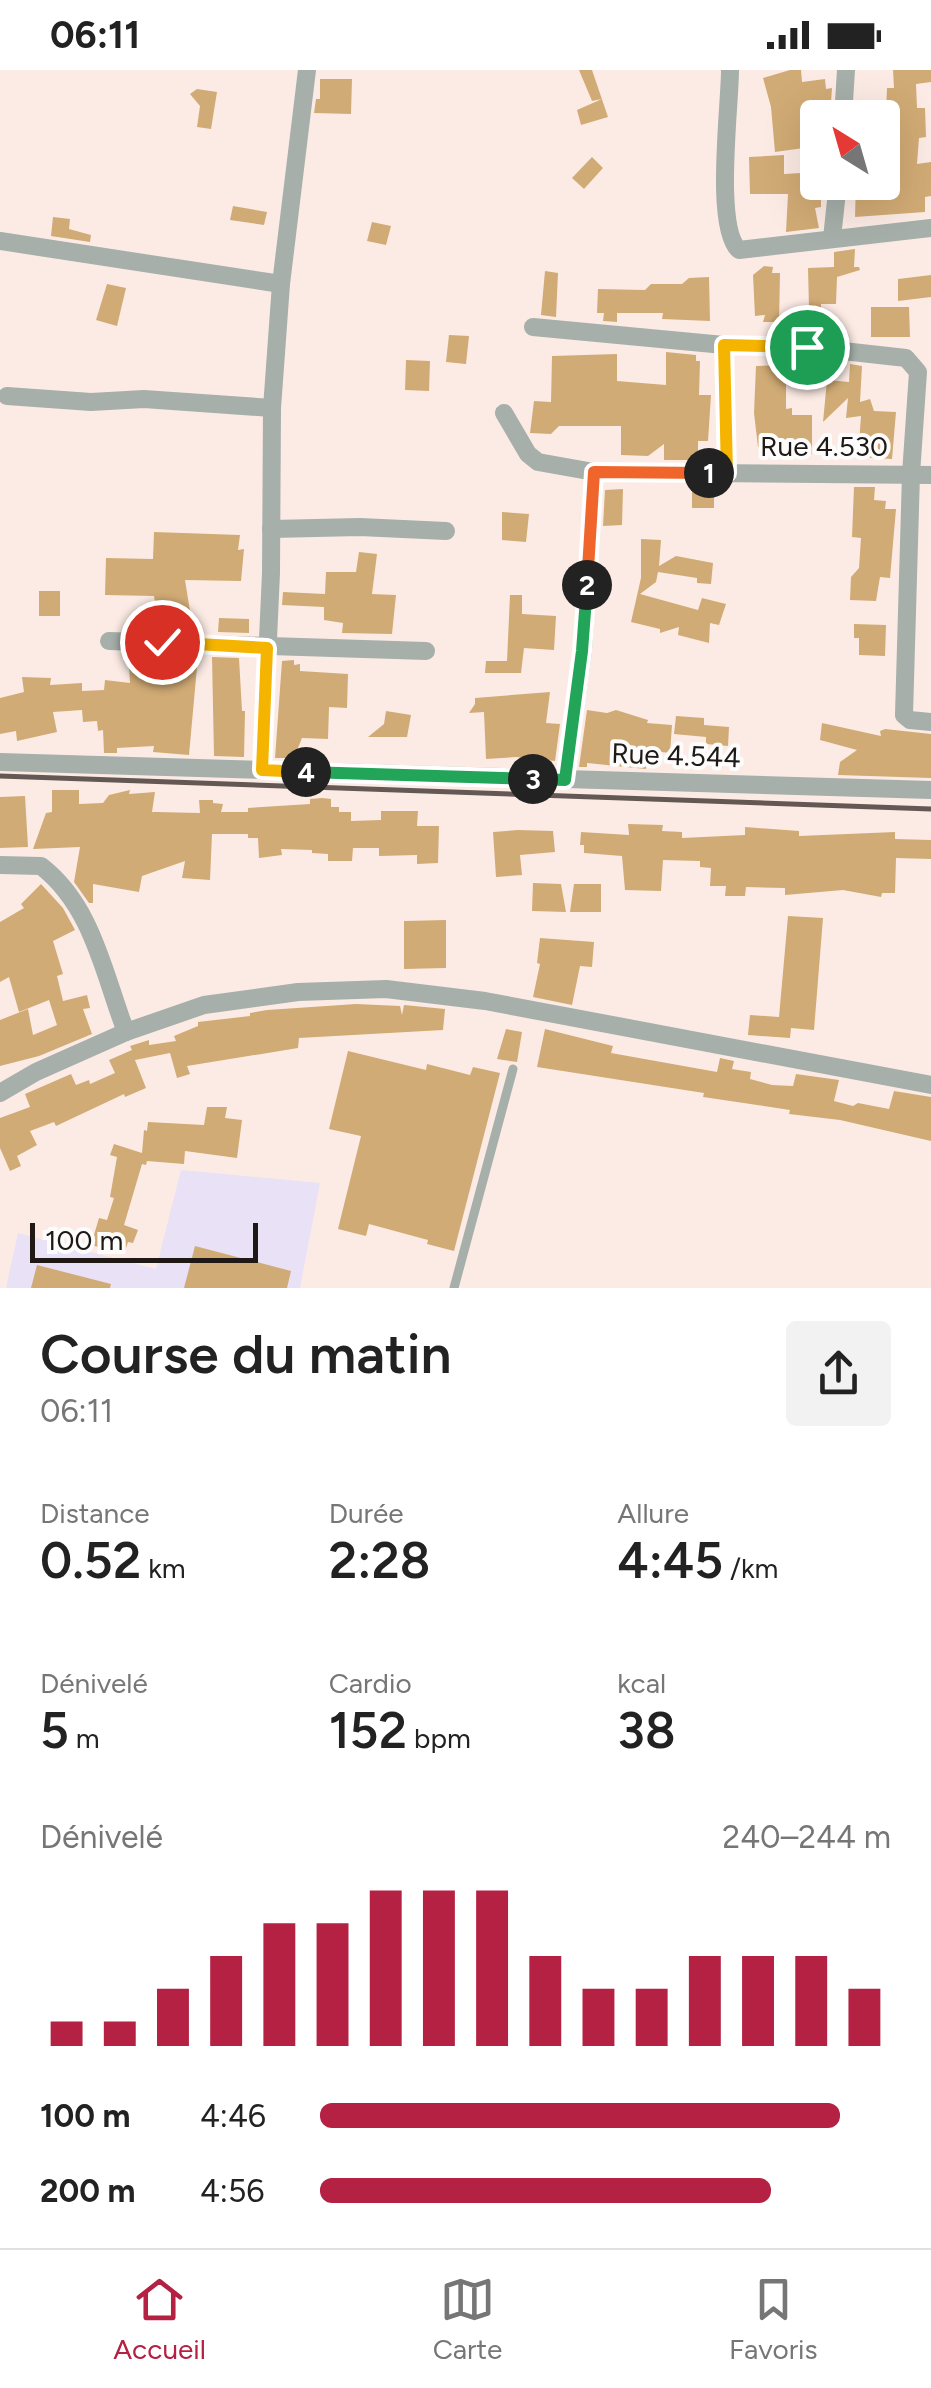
<!DOCTYPE html>
<html lang="fr">
<meta charset="utf-8">
<style>
body{margin:0;font-family:Figtree,sans-serif;background:#f2f2f2;color:#222;height:100vh;display:flex;flex-direction:column;font-size:38px;white-space:nowrap}
*{box-sizing:border-box;margin:0}
p{font-size:32px;color:#767676}
.icon{flex:none;width:55px;height:55px;fill:none;stroke:currentColor;stroke-width:2;stroke-linecap:round;stroke-linejoin:round}
.map{position:relative;height:1218px;overflow:hidden}
.side{display:flex;flex-direction:column;background:#fff;flex:1}
.side>*{flex:none}
.needle{width:65px;rotate:323deg}
.fabs{position:absolute;left:800px;top:30px;display:grid;gap:20px}
.fabs a{display:grid;place-items:center;width:100px;height:100px;border-radius:10px;background:#fff;box-shadow:0 10px 40px #0002;font-size:50px}
.scale{position:absolute;left:30px;bottom:25px;width:228px;box-sizing:border-box;padding-left:10px;border:5px solid #1f1815;border-top:0;font-size:28px;line-height:35px;white-space:nowrap;color:#1f1815;-webkit-text-stroke:8px #fcfcfc;paint-order:stroke}
.pin{position:absolute;display:grid;place-items:center;width:85px;height:85px;color:#fff;margin:-42px;border:5px solid #fff;border-radius:50%;box-shadow:0 2px 10px #0007}
.km{position:absolute;width:50px;height:50px;margin:-25px;border-radius:50%;background:#222;color:#fff;font-size:28px;line-height:50px;text-align:center}
.round{display:grid;place-items:center;flex:none;width:105px;height:105px;border-radius:10px;background:#f2f2f2}
.head{display:flex;align-items:center;justify-content:space-between;height:170px;padding:0 40px}
h1{font-size:55px;font-weight:600;line-height:75px}
.figures{display:grid;grid-template-columns:repeat(3,1fr);gap:15px;height:170px;padding:10px 40px}
.figures div{display:grid;align-content:center}
.figures b{font-size:50px;font-weight:600}
.figures small{font-size:28px;font-weight:400}
.figures p{font-size:28px}
.chart{height:280px;padding:20px 40px}
.chart p{display:flex;justify-content:space-between}
.chart svg{width:100%;height:180px;margin-top:10px;stroke:#b42142;stroke-width:6}
ul{padding:0 40px;list-style:none;font-size:32px}
li{display:grid;grid-template-columns:160px 120px 1fr;align-items:center;height:75px}
li i{height:25px;border-radius:12px;background:#b42142}
.status{display:flex;justify-content:space-between;align-items:center;height:70px;padding:0 50px;background:#fff;direction:ltr}
.status svg{height:28px;fill:currentColor}
.dock{display:flex;justify-content:space-around;align-items:center;height:140px;border-top:2px solid #e0e0e0;background:#fff;font-size:28px;color:#767676}
.dock a{display:grid;justify-items:center;gap:5px}
.dock .current{color:#b42142}
.map>svg:first-child{display:block}
.industrial{fill:#e9e1f6}
.building{fill:#d1ab75}
.lines{fill:none;stroke-linecap:round;stroke-linejoin:round}
.service{stroke:#a6afaa;stroke-width:9}
.minor{stroke:#a6afaa;stroke-width:18}
.rail{stroke:#635854;stroke-width:5}
.split-1-casing{stroke:#fff;stroke-width:20}
.split-2-casing{stroke:#fff;stroke-width:20}
.split-3-casing{stroke:#fff;stroke-width:20}
.split-4-casing{stroke:#fff;stroke-width:20}
.split-5-casing{stroke:#fff;stroke-width:20}
.split-1{stroke:#f5b400;stroke-width:12}
.split-2{stroke:#f0652b;stroke-width:12}
.split-3{stroke:#22a559;stroke-width:12}
.split-4{stroke:#22a559;stroke-width:12}
.split-5{stroke:#f5b400;stroke-width:12}
.labels{text-anchor:middle;stroke-width:8;stroke-linejoin:round;paint-order:stroke}
.street-label{font-size:28px;fill:#1f1815;stroke:#fcfcfc}
</style>
<div class="status"><b>06:11</b><svg viewBox="0 0 49 12"><path d="M0 12V9h3v3zM5 12V6h3v6zM10 12V3h3v9zM15 12V0h3v12zM26 1h20v11H26zM47 4h2v5h-2z"/></svg></div>
<div class="map">
<svg width="931" height="1218" viewBox="0 0 931 1218">
<rect width="100%" height="100%" fill="#fcebe4"/>
<polygon class="industrial" points="181,1100 320,1113 300,1218 6,1218 18,1163 156,1199"/>
<g class="building">
<polygon points="579,0 592,0 608,47 581,55 577,40 602,29 592,31"/>
<polygon points="790,0 801,0 802,12 825,9 826,19 832,18 831,32 818,33 818,76 775,82 771,37 763,8"/>
<polygon points="893,0 931,0 931,12 916,14 917,38 925,38 926,67 919,68 917,94 931,92 931,126 925,127 925,142 855,147 856,112 882,112 882,42 886,42 887,18 894,18"/>
<polygon points="320,9 352,9 351,44 314,43 316,29 320,29"/>
<polygon points="197,19 217,22 211,59 197,57 200,36 190,24"/>
<polygon points="784,85 784,104 818,102 818,112 821,112 821,137 815,138 819,158 786,162 788,124 750,124 749,87"/>
<polygon points="592,87 603,98 584,119 572,108"/>
<polygon points="233,136 267,142 264,155 230,150"/>
<polygon points="53,147 70,149 69,159 91,165 90,172 51,166"/>
<polygon points="372,152 391,156 386,175 367,171"/>
<polygon points="855,179 854,197 859,197 860,200 837,207 836,234 821,234 821,239 809,239 808,198 834,197 834,182"/>
<polygon points="764,196 773,197 772,203 780,203 779,252 763,252 765,245 755,246 753,205"/>
<polygon points="545,201 558,203 556,247 541,245"/>
<polygon points="931,205 931,227 898,231 898,209"/>
<polygon points="709,207 710,251 662,249 663,243 617,243 617,252 603,251 604,243 597,243 598,219 645,220 651,214 682,214 689,208"/>
<polygon points="107,214 126,218 117,256 96,250"/>
<polygon points="871,237 909,237 910,267 871,267"/>
<polygon points="449,265 469,266 466,294 446,292"/>
<polygon points="666,282 696,285 696,291 700,291 699,325 711,325 708,371 698,371 698,390 664,390 664,374 648,386 621,385 621,356 559,356 551,364 530,363 534,331 551,332 552,286 617,284 617,311 666,315"/>
<polygon points="406,290 430,291 429,321 405,320"/>
<polygon points="850,294 862,296 860,332 870,329 874,341 896,342 892,389 858,387 861,346 846,348 848,328 823,352 827,310 849,312"/>
<polygon points="786,295 786,339 792,338 792,345 812,345 812,384 796,385 796,372 758,377 754,343 756,296"/>
<polygon points="692,416 714,417 714,438 692,438"/>
<polygon points="854,417 875,417 874,430 886,431 885,439 896,439 890,508 880,507 876,531 850,530 851,507 859,498 861,468 852,467"/>
<polygon points="623,419 622,455 603,456 605,420"/>
<polygon points="502,442 529,444 526,472 502,470"/>
<polygon points="154,462 240,465 238,480 244,479 241,511 185,510 190,541 157,546 154,526 105,525 106,488 153,489"/>
<polygon points="641,469 661,470 659,496 676,486 713,493 711,514 697,513 697,508 658,502 656,512 640,524 698,540 702,528 726,534 719,555 710,553 709,573 678,565 679,557 660,563 660,559 631,552 641,508"/>
<polygon points="359,482 377,484 372,524 396,525 392,564 342,563 343,553 324,550 324,537 282,535 283,522 325,524 326,502 356,502"/>
<rect x="39" y="521" width="21" height="25"/>
<polygon points="510,525 522,525 522,544 556,546 554,580 524,578 521,603 485,603 486,591 507,591"/>
<polygon points="219,548 249,549 249,563 218,562"/>
<polygon points="854,554 886,555 885,586 859,585 859,568 854,568"/>
<polygon points="198,586 189,685 153,682 154,676 117,678 117,683 104,683 103,660 98,661 97,651 83,652 82,640 53,642 57,662 17,671 16,661 0,664 0,628 24,622 22,607 51,608 50,615 82,613 82,621 104,620 105,610 130,613 129,595 167,594 166,589"/>
<polygon points="212,587 239,588 242,641 245,641 244,687 214,686"/>
<polygon points="294,590 294,595 300,594 300,601 348,604 347,638 329,637 328,669 302,668 294,688 275,688 282,591"/>
<polygon points="550,622 546,653 560,654 555,691 516,687 486,689 484,642 469,643 475,634 475,628"/>
<polygon points="587,640 607,643 616,640 648,650 647,653 672,655 670,683 646,680 646,699 587,693 587,697 579,697"/>
<polygon points="386,641 411,645 407,667 368,667 384,654"/>
<polygon points="676,646 704,648 704,655 729,657 728,676 706,674 706,667 674,664"/>
<polygon points="822,653 881,666 880,661 885,659 931,664 931,708 838,705 840,692 857,680 820,670"/>
<polygon points="52,720 79,720 79,734 103,733 109,725 130,720 129,724 155,722 152,742 157,742 200,743 199,730 213,730 213,733 223,734 221,742 248,742 248,738 310,734 310,729 322,728 331,729 331,737 339,737 339,742 351,742 351,751 381,750 381,741 418,741 417,756 439,756 438,793 417,794 417,785 379,786 379,778 353,778 352,791 328,791 328,784 312,783 312,780 281,779 282,785 259,788 258,768 248,768 248,764 212,764 210,810 182,808 185,791 142,806 139,822 93,814 93,833 89,833 74,812 80,777 33,779 46,743 52,742"/>
<polygon points="25,726 28,777 0,778 0,727"/>
<polygon points="628,754 663,755 662,761 682,762 682,768 745,765 745,757 799,761 799,766 895,762 895,769 931,770 931,789 896,788 895,823 882,823 881,827 843,820 785,825 785,818 746,817 745,826 725,826 726,816 710,816 711,798 700,797 700,791 663,790 661,821 625,820 622,786 584,783 584,775 580,775 581,762 629,765"/>
<polygon points="518,760 553,761 555,782 520,785 522,805 496,807 493,762"/>
<polygon points="533,813 561,814 566,842 532,841"/>
<polygon points="41,814 63,838 75,860 53,871 63,904 57,906 63,931 87,925 90,938 83,939 92,964 39,986 0,996 0,950 28,939 33,965 57,955 49,930 19,942 9,907 0,912 0,852 24,838 21,834"/>
<polygon points="574,814 601,814 601,842 570,842"/>
<polygon points="788,846 823,848 814,960 791,958 790,968 748,965 750,945 779,947"/>
<polygon points="446,850 446,898 404,899 404,851"/>
<polygon points="540,868 594,872 592,897 580,896 572,935 533,927 540,894 537,893"/>
<polygon points="356,934 400,936 402,945 404,935 445,939 443,960 299,968 298,978 187,996 190,1004 177,1008 170,983 135,990 146,1018 125,1027 124,1024 56,1056 54,1052 30,1061 37,1075 17,1086 21,1096 10,1101 0,1078 0,1048 30,1037 25,1024 71,1004 76,1015 89,1010 90,1014 115,1003 109,990 132,980 130,976 149,970 149,975 176,971 174,966 198,956 198,952 250,946 250,943 267,940"/>
<polygon points="506,959 522,962 517,992 497,989"/>
<polygon points="545,959 613,976 611,983 717,1002 720,988 734,991 732,999 751,1002 750,1009 772,1015 793,1016 796,1004 839,1010 834,1031 853,1036 858,1033 889,1039 894,1021 931,1027 931,1071 840,1050 789,1044 790,1040 703,1027 704,1023 537,997"/>
<polygon points="348,981 426,1000 427,994 470,1005 473,997 500,1003 454,1181 427,1174 428,1170 369,1154 366,1166 338,1159 361,1066 329,1059"/>
<polygon points="207,1037 227,1037 225,1048 242,1050 237,1088 185,1081 184,1094 147,1091 146,1095 142,1094 124,1155 138,1160 133,1173 128,1172 124,1184 91,1175 99,1148 107,1150 114,1128 110,1127 117,1087 110,1085 114,1074 142,1083 144,1060 147,1061 148,1052 204,1055"/>
<polygon points="195,1176 291,1201 287,1218 184,1218"/>
<polygon points="37,1195 111,1214 110,1218 31,1218"/>
</g>
<g class="lines">
<polyline class="service" points="454,1218 513,999"/>
<g class="minor">
<path d="M730,0C730,37 714,157 739,180L931,158"/>
<polyline points="843,48 846,0"/>
<polyline points="832,168 838,112"/>
<polyline points="0,171 281,214"/>
<polyline points="533,257 724,275 807,277 906,288 918,302 911,404 904,645 910,650 931,652"/>
<polyline points="724,275 727,403"/>
<polyline points="7,326 91,332 144,329 272,338"/>
<polyline points="504,343 528,384 538,392 594,402 931,405"/>
<polyline points="271,459 360,457 446,461"/>
<polyline points="109,571 426,581"/>
<polyline points="0,692 931,720"/>
<polyline points="262,701 271,503 272,338 281,214 307,0"/>
<polyline points="565,710 583,581 594,402"/>
<path d="M0,795L41,796C93,836 104,905 126,962"/>
<polyline points="0,1023 36,1002 126,962 204,935 298,922 386,919 485,931 931,1015"/>
</g>
<polyline class="rail" points="0,706 931,739"/>
</g>
<g class="lines">
<defs>
<polyline id="split-1" points="709,403 727,403 724,275 807,277"/>
<polyline id="split-2" points="587,515 594,402 709,403"/>
<polyline id="split-3" points="533,709 565,710 582,581 587,515"/>
<polyline id="split-4" points="306,702 533,709"/>
<polyline id="split-5" points="162,572 267,578 262,700 306,702"/>
</defs>
<use href="#split-1" class="split-1-casing"/>
<use href="#split-2" class="split-2-casing"/>
<use href="#split-3" class="split-3-casing"/>
<use href="#split-4" class="split-4-casing"/>
<use href="#split-5" class="split-5-casing"/>
<use href="#split-1" class="split-1"/>
<use href="#split-2" class="split-2"/>
<use href="#split-3" class="split-3"/>
<use href="#split-4" class="split-4"/>
<use href="#split-5" class="split-5"/>
</g>
<g class="labels">
<g class="street-label">
<text x="824" y="386">Rue 4.530</text>
<text transform="translate(676 685) rotate(2)" y="10">Rue 4.544</text>
</g>
</g>
</svg>
<div class="fabs">
<a><svg class="needle" viewBox="-14 -14 28 28"><path d="M0-13l5 13h-10z" fill="#e53935"/><path d="M0 13l5-13h-10z" fill="#767676"/></svg></a>
</div>
<div class="scale">100 m</div>
<div class="pin" style="left:807px;top:277px;background:#1e9e55"><svg class="icon" aria-label="arrive" viewBox="0 0 24 24"><path d="M6 21V4h12l-3 4 3 4H6"/></svg></div>
<div class="pin" style="left:162px;top:572px;background:#d93025"><svg class="icon" aria-label="check" viewBox="0 0 24 24"><path d="M5 12l5 5 9-10"/></svg></div>
<b class="km" style="left:709px;top:403px">1</b>
<b class="km" style="left:587px;top:515px">2</b>
<b class="km" style="left:533px;top:709px">3</b>
<b class="km" style="left:306px;top:702px">4</b>
</div>
<section class="side">
<div class="head"><div><h1>Course du matin</h1><p>06:11</p></div><a class="round"><svg class="icon" aria-label="share" viewBox="0 0 24 24"><path d="M12 15V3M7 8l5-5 5 5M5 13v7h14v-7"/></svg></a></div>
<div class="figures">
<div><p>Distance</p><b>0.52<small> km</small></b></div>
<div><p>Durée</p><b>2:28</b></div>
<div><p>Allure</p><b>4:45<small> /km</small></b></div>
</div>
<div class="figures">
<div><p>Dénivelé</p><b>5<small> m</small></b></div>
<div><p>Cardio</p><b>152<small> bpm</small></b></div>
<div><p>kcal</p><b>38</b></div>
</div>
<div class="chart"><p><span>Dénivelé</span>240–244 m</p>
<svg viewBox="0 0 160 44" preserveAspectRatio="none"><path d="M5 44V38M15 44V38M25 44V30M35 44V22M45 44V14M55 44V14M65 44V6M75 44V6M85 44V6M95 44V22M105 44V30M115 44V30M125 44V22M135 44V22M145 44V22M155 44V30"/></svg>
</div>
<ul>
<li><b>100 m</b>4:46<i style="width:91%"></i></li>
<li><b>200 m</b>4:56<i style="width:79%"></i></li>
</ul>
</section>
<nav class="dock">
<a class="current"><svg class="icon" aria-label="home" viewBox="0 0 24 24"><path d="M3 11l9-7 9 7M6 9v11h12V9"/></svg>Accueil</a>
<a><svg class="icon" aria-label="map" viewBox="0 0 24 24"><path d="M3 6l6-2 6 2 6-2v14l-6 2-6-2-6 2zM9 4v14M15 6v14"/></svg>Carte</a>
<a><svg class="icon" aria-label="saved" viewBox="0 0 24 24"><path d="M7 4h10v16l-5-4-5 4z"/></svg>Favoris</a>
</nav>
